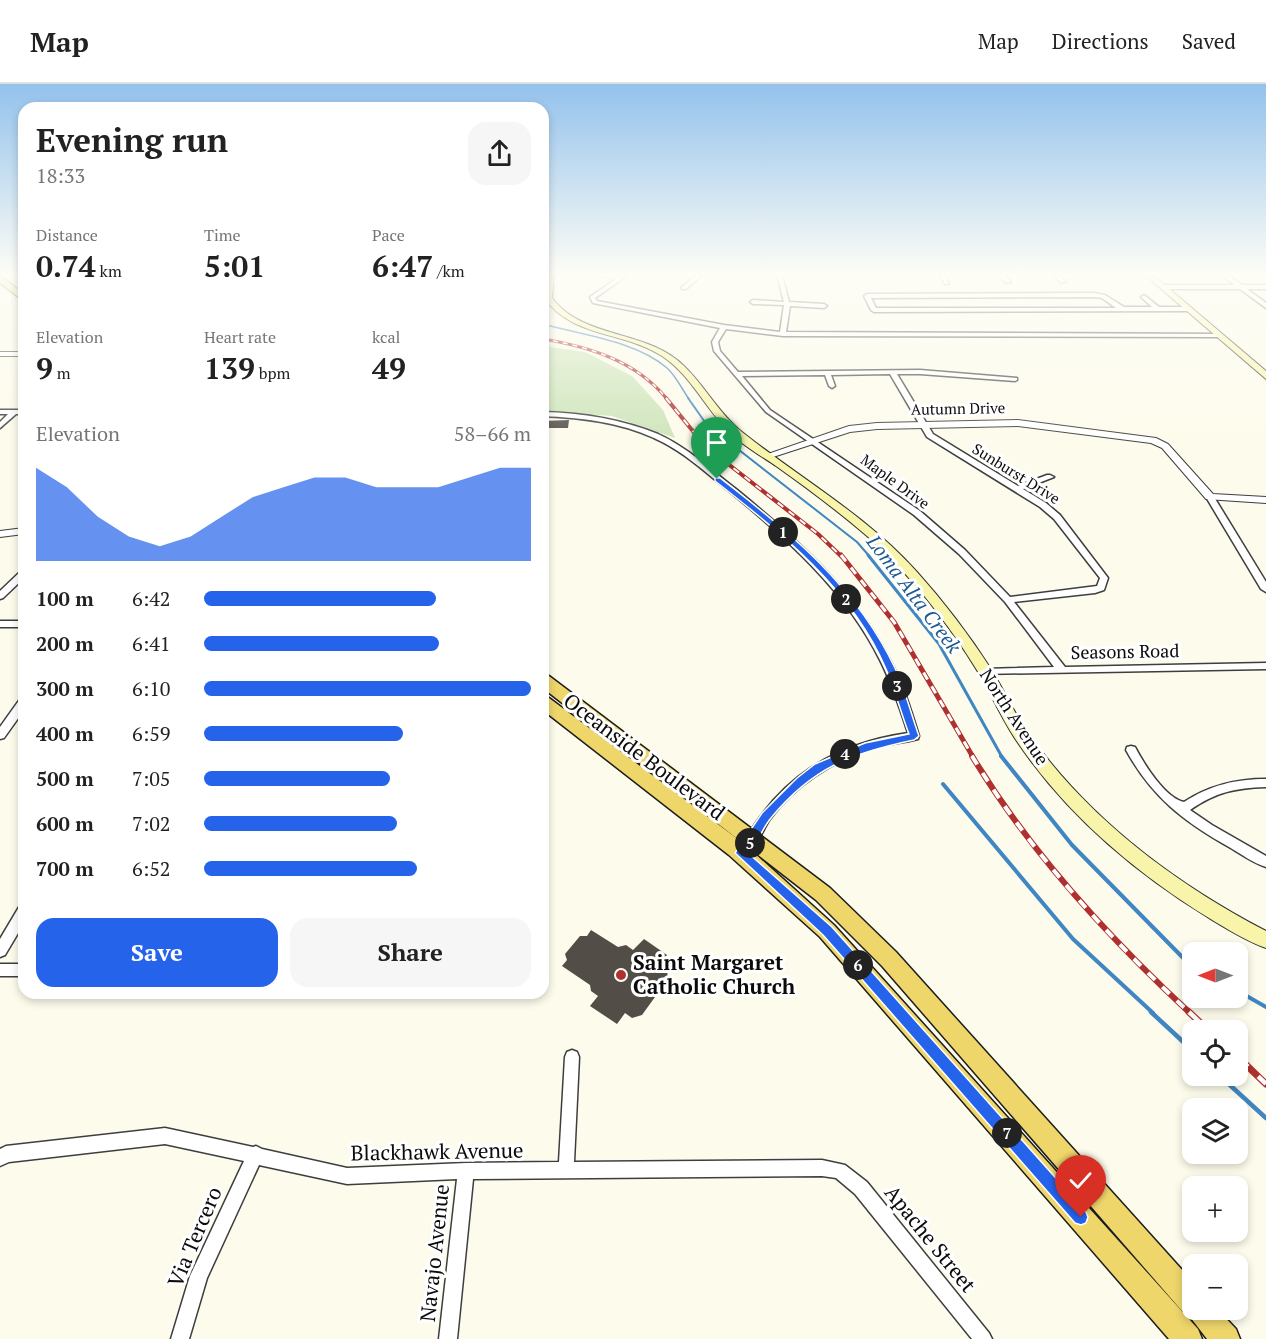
<!DOCTYPE html>
<meta charset="utf-8">
<style>
body{margin:0;font-family:"PT Serif",serif;background:#f6f6f6;color:#222;height:100vh;display:flex;flex-direction:column;font-size:22px;white-space:nowrap}
*{box-sizing:border-box;margin:0}
p{font-size:20px;color:#767676}
.icon{flex:none;width:33px;height:33px;fill:none;stroke:currentColor;stroke-width:2;stroke-linecap:round;stroke-linejoin:round}
.map{position:relative;flex:1;overflow:hidden}
.drawer{position:absolute;left:18px;top:18px;width:531px;height:897px;display:flex;flex-direction:column;background:#fff;border-radius:18px;box-shadow:0 3px 9px #0003}
.drawer>*{flex:none}
.needle{width:39px;rotate:270deg}
.fabs{position:absolute;left:1182px;top:858px;display:grid;gap:12px}
.fabs a{display:grid;place-items:center;width:66px;height:66px;border-radius:12px;background:#fff;box-shadow:0 3px 9px #0003;font-size:30px}
.pin{position:absolute;display:grid;place-items:center;width:51px;height:51px;color:#fff;margin:-62px -26px;border-radius:50% 50% 50% 0;rotate:-45deg;box-shadow:0 0 6px #0007}
.pin .icon{rotate:45deg}
.km{position:absolute;width:30px;height:30px;margin:-15px;border-radius:50%;background:#222;color:#fff;font-size:16px;line-height:30px;text-align:center}
.round{display:grid;place-items:center;flex:none;width:63px;height:63px;border-radius:18px;background:#f6f6f6}
.head{display:flex;align-items:center;justify-content:space-between;height:102px;padding:0 18px}
h1{font-size:33px;font-weight:700;line-height:45px}
.stats{display:grid;grid-template-columns:repeat(3,1fr);gap:9px;height:102px;padding:6px 18px}
.stats div{display:grid;align-content:center}
.stats b{font-size:30px;font-weight:700}
.stats small{font-size:16px;font-weight:400}
.stats p{font-size:16px}
.chart{height:168px;padding:12px 18px}
.chart p{display:flex;justify-content:space-between}
.chart svg{width:100%;height:108px;margin-top:6px;fill:#2563eb;opacity:.7}
.button{display:flex;gap:12px;margin-top:auto;padding:12px 18px}
.button a{flex:1;height:69px;border-radius:18px;background:#2563eb;color:#fff;font-size:24px;font-weight:700;line-height:69px;text-align:center}
.button a+a{background:#f6f6f6;color:#222}
ul{padding:0 18px;list-style:none;font-size:20px}
li{display:grid;grid-template-columns:96px 72px 1fr;align-items:center;height:45px}
li i{height:15px;border-radius:8px;background:#2563eb}
header{display:flex;align-items:center;gap:36px;box-sizing:border-box;height:84px;padding:0 30px;background:#fff;border-bottom:2px solid #e0e0e0}
header strong{font-size:28px}
nav{display:flex;gap:33px;margin-inline-start:auto;font-size:21px}
.map>svg:first-child{display:block}
.green{fill:#cce4b8}
.lines{fill:none;stroke-linecap:round;stroke-linejoin:round}
.stream-far4{stroke:#4086c2;stroke-width:1.5}
.stream-far3{stroke:#4086c2;stroke-width:2}
.stream-far2{stroke:#4086c2;stroke-width:3}
.stream-far1{stroke:#4086c2;stroke-width:4}
.stream{stroke:#4086c2;stroke-width:4.5}
.building{fill:#534d48}
.minor-casing{stroke:#3e3e3e;stroke-width:3}
.tertiary-casing{stroke:#3e3e3e;stroke-width:2}
.secondary-casing{stroke:#2d2d2d;stroke-width:2}
.primary-casing{stroke:#1c1c1c;stroke-width:3}
.minor{fill:#fff;fill-rule:evenodd}
.tertiary{fill:#fff;fill-rule:evenodd}
.secondary{fill:#f8f5ab;fill-rule:evenodd}
.primary{fill:#eed66b;fill-rule:evenodd}
.rail-far4-casing{stroke:#af312f;stroke-width:3}
.rail-far3-casing{stroke:#af312f;stroke-width:4}
.rail-far2-casing{stroke:#af312f;stroke-width:5}
.rail-far1-casing{stroke:#af312f;stroke-width:6}
.rail-casing{stroke:#af312f;stroke-width:7}
.rail-far4{stroke:#fff;stroke-width:1.5;stroke-dasharray:5;stroke-linecap:butt}
.rail-far3{stroke:#fff;stroke-width:2;stroke-dasharray:7;stroke-linecap:butt}
.rail-far2{stroke:#fff;stroke-width:3;stroke-dasharray:8;stroke-linecap:butt}
.rail-far1{stroke:#fff;stroke-width:4;stroke-dasharray:10;stroke-linecap:butt}
.rail{stroke:#fff;stroke-width:4.5;stroke-dasharray:14;stroke-linecap:butt}
.route{fill:#2563eb;stroke:#fff;stroke-width:1.5}
.poi-dot{fill:#af312f;stroke:#fff;stroke-width:2}
.labels{text-anchor:middle;stroke-width:6;stroke-linejoin:round;paint-order:stroke}
.far-street-label{font-size:15px;fill:#0b0b0b;stroke:#fff}
.street-label{font-size:18px;fill:#0b0b0b;stroke:#fff}
.water-label{font-size:20px;font-style:italic;fill:#1f5992;stroke:#fff}
.near-street-label{font-size:21px;fill:#0b0b0b;stroke:#fff}
.near-poi-label{font-size:21px;font-weight:bold;fill:#0b0b0b;stroke:#fff;text-anchor:start}
</style>
<header>
<strong>Map</strong>
<nav><a>Map</a><a>Directions</a><a>Saved</a></nav>
</header>
<div class="map">
<svg width="1266" height="1255" viewBox="0 0 1266 1255">
<rect width="100%" height="100%" fill="#fdfbeb"/>
<polygon class="green" points="543,262 585,268 632,292 663,326 675,354 612,332 543,327"/>
<g class="lines">
<path class="stream-far4" d="M543,240C582,251 636,257 667,284C676,292 682,305 689,315"/>
<polyline class="stream-far3" points="688,314 707,341 857,458 870,473"/>
<polyline class="stream-far2" points="868,471 939,560 1002,673"/>
<g class="stream-far1">
<polyline points="1001,672 1072,761 1192,883"/>
<polyline points="943,700 1073,855 1153,929"/>
<polyline points="1238,907 1266,923"/>
</g>
<g class="stream">
<polyline points="1151,928 1192,966"/>
<polyline points="1220,992 1266,1034"/>
</g>
</g>
<g class="building">
<polygon points="569,336 568,344 543,344 543,337"/>
<polygon points="591,846 618,863 626,861 633,866 644,855 667,871 660,882 667,886 668,895 642,931 632,934 625,929 617,940 590,922 598,912 591,907 590,901 562,882 567,876 565,870 580,852 587,852"/>
</g>
<g class="lines">
<defs>
<g id="minor">
<path d="M602,191L620,192L628,191L595,214L597,217L724,241L780,248L784,221L753,220L750,218L753,216L784,218L777,191H782L789,218L824,220L827,222L824,224L790,222L786,248L1221,250V252L1219,253L783,252L726,245L718,258L720,267L738,288L920,286L1017,294V296L1015,297L920,290H897L933,350L1018,402L1047,391H1050L1054,393L1023,405L1046,419L1060,431L1108,494L1104,506L1095,509L1014,518L1065,583L1266,579V585L981,590L980,588L981,586L985,585L1054,583L1005,518L959,470L914,431L766,328L714,267L712,258L720,244L593,219L590,213L616,195ZM890,290L927,353L1040,423L1054,435L1100,494L1097,502L1010,513L965,466L920,427L770,326L742,292L825,291L829,302L832,304L835,302L831,291Z"/>
<polygon points="696,191 702,191 686,205 682,205 682,203"/>
<polygon points="940,191 944,191 949,200 945,200"/>
<polygon points="999,191 1004,191 1011,198 1006,199"/>
<polygon points="1054,191 1059,191 1066,198 1061,199"/>
<polygon points="1222,191 1228,191 1242,201 1266,201 1266,205 1247,205 1266,219 1266,224 1240,205 1165,205 1162,203 1165,201 1235,201"/>
<path d="M1094,209L1105,211L1124,223H1152L1141,213L1144,211L1159,223H1189L1192,225L1189,227L874,228L871,226L864,212L867,210ZM1094,213L1102,214L1116,224H876L871,214Z"/>
<polygon points="0,326 24,326 24,330 16,330 0,344 0,338 8,330 0,330"/>
<path d="M543,328C583,329 621,335 658,350C687,363 711,386 736,405C796,454 854,506 890,576C903,600 911,626 919,652L918,655C903,659 887,660 872,664C833,677 794,702 770,735C764,744 760,755 753,763L749,765L745,763L743,760C779,694 833,660 908,649C900,624 892,600 880,576C846,507 787,455 729,407C705,388 682,366 654,354C619,338 582,334 543,332Z"/>
<polygon points="1207,411 1210,411 1214,413 1266,498 1266,508 1261,505 1206,413"/>
<polygon points="24,486 24,494 3,514 0,515 0,507 21,487"/>
<rect x="0" y="537" width="24" height="6"/>
<polygon points="24,614 24,626 4,654 0,655 0,643 20,615"/>
<path d="M1131,662L1135,663C1144,680 1165,714 1184,718C1210,701 1236,695 1266,695V703C1235,704 1216,708 1190,726L1212,741L1266,772V783C1253,779 1241,770 1229,763C1183,737 1152,713 1126,666L1127,663Z"/>
<polygon points="24,821 24,839 5,871 0,873 0,855 19,823"/>
<rect x="0" y="880" width="24" height="12"/>
<polygon points="572,966 577,968 579,973 574,1078 822,1076 845,1081 867,1098 989,1249 992,1255 972,1255 855,1110 836,1094 822,1092 473,1095 457,1255 439,1255 457,1095 347,1100 259,1081 207,1194 189,1255 171,1255 190,1192 244,1077 165,1060 9,1078 0,1082 0,1065 6,1062 165,1044 253,1063 256,1062 262,1065 347,1084 466,1079 559,1078 565,973 567,968"/>
</g>
<g id="tertiary">
<rect x="0" y="268" width="24" height="4"/>
<polygon points="1018,336 1156,354 1168,360 1213,410 1266,413 1266,419 1206,415 1162,364 1151,359 1018,342 877,345 850,348 770,374 762,372 849,342 877,339"/>
<polygon points="24,444 24,450 0,453 0,447"/>
</g>
<g id="secondary">
<path d="M546,191H554L552,214C584,256 647,245 684,282C705,302 719,330 742,348C801,395 866,431 917,488C944,518 969,551 991,585C1004,606 1014,629 1028,649C1088,734 1174,799 1266,847V864C1246,857 1227,845 1209,834C1134,788 1065,729 1016,656C1002,635 992,612 980,591C949,540 911,491 867,452C838,427 807,404 776,382C761,372 744,362 731,350C706,326 692,292 662,272C623,247 573,254 544,214Z"/>
<polygon points="1145,191 1153,191 1266,287 1266,295"/>
</g>
<g id="primary">
<polygon points="0,192 24,210 24,217 0,199"/>
<polygon points="543,591 549,592 830,804 896,868 1192,1197 1192,1226 1218,1226 1236,1245 1240,1255 1207,1255 1187,1229 1182,1227 882,882 816,816 543,604"/>
<polygon points="543,612 549,614 743,759 834,841 1198,1245 1202,1255 1169,1255 820,853 729,771 543,626"/>
</g>
</defs>
<use href="#minor" class="minor-casing"/>
<use href="#tertiary" class="tertiary-casing"/>
<use href="#secondary" class="secondary-casing"/>
<use href="#primary" class="primary-casing"/>
<use href="#minor" class="minor"/>
<use href="#tertiary" class="tertiary"/>
<use href="#secondary" class="secondary"/>
<use href="#primary" class="primary"/>
<defs>
<path id="rail-far4" d="M543,255C590,263 636,277 667,315"/>
<polyline id="rail-far3" points="666,314 705,362 818,450 842,473"/>
<polyline id="rail-far2" points="841,471 894,538 973,673"/>
<path id="rail-far1" d="M972,672C1030,768 1108,853 1190,929"/>
<g id="rail">
<polyline points="1189,928 1208,946"/>
<polyline points="1238,973 1266,1000"/>
</g>
</defs>
<use href="#rail-far4" class="rail-far4-casing"/>
<use href="#rail-far3" class="rail-far3-casing"/>
<use href="#rail-far2" class="rail-far2-casing"/>
<use href="#rail-far1" class="rail-far1-casing"/>
<use href="#rail" class="rail-casing"/>
<use href="#rail-far4" class="rail-far4"/>
<use href="#rail-far3" class="rail-far3"/>
<use href="#rail-far2" class="rail-far2"/>
<use href="#rail-far1" class="rail-far1"/>
<use href="#rail" class="rail"/>
</g>
<linearGradient id="sky" x2="0" y2="1"><stop stop-color="#93c2ec"/><stop offset="0.52" stop-color="#fefdf6"/><stop offset="1" stop-color="#fefdf6" stop-opacity="0"/></linearGradient>
<rect width="1266" height="366" fill="url(#sky)"/>
<path class="route" d="M715,394H720C789,447 857,503 895,584C905,605 911,630 919,652L914,656C852,669 813,683 771,734C762,745 758,758 748,769L832,843L1086,1128L1088,1133L1086,1139L1081,1141L1075,1139L823,851L735,769L762,729L797,694L815,680L865,659L909,650C901,629 895,606 886,585C852,505 781,449 715,397Z"/>
<circle class="poi-dot" cx="621" cy="891" r="6"/>
<g class="labels">
<g class="far-street-label">
<text transform="translate(958 325) rotate(-1)" y="5">Autumn Drive</text>
<text transform="translate(1016 390) rotate(32)" y="5">Sunburst Drive</text>
<text transform="translate(895 398) rotate(36)" y="5">Maple Drive</text>
</g>
<g class="street-label">
<text transform="translate(1125 568) rotate(-1)" y="6">Seasons Road</text>
<text transform="translate(1014 633) rotate(57)" y="6">North Avenue</text>
</g>
<g class="water-label">
<text transform="translate(914 510) rotate(53)" y="7">Loma Alta Creek</text>
</g>
<g class="near-street-label">
<text transform="translate(644 673) rotate(37)" y="7">Oceanside Boulevard</text>
<text transform="translate(437 1068) rotate(-1)" y="7">Blackhawk Avenue</text>
<text transform="translate(195 1153) rotate(-67)" y="7">Via Tercero</text>
<text transform="translate(930 1155) rotate(51)" y="7">Apache Street</text>
<text transform="translate(435 1169) rotate(-84)" y="7">Navajo Avenue</text>
</g>
<g class="near-poi-label">
<text x="633" y="886">Saint Margaret<tspan x="633" dy="24">Catholic Church</tspan></text>
</g>
</g>
</svg>
<div class="fabs">
<a><svg class="needle" viewBox="-14 -14 28 28"><path d="M0-13l5 13h-10z" fill="#e53935"/><path d="M0 13l5-13h-10z" fill="#767676"/></svg></a>
<a><svg class="icon" aria-label="locate" viewBox="0 0 24 24"><circle cx="12" cy="12" r="6"/><path d="M12 2v4M12 18v4M2 12h4M18 12h4"/></svg></a>
<a><svg class="icon" aria-label="layers" viewBox="0 0 24 24"><path d="M12 4l9 5-9 5-9-5zM3 14l9 5 9-5"/></svg></a>
<a>+</a>
<a>−</a>
</div>
<div class="pin" style="left:717px;top:395px;background:#1e9e55"><svg class="icon" aria-label="arrive" viewBox="0 0 24 24"><path d="M6 21V4h12l-3 4 3 4H6"/></svg></div>
<div class="pin" style="left:1081px;top:1133px;background:#d93025"><svg class="icon" aria-label="check" viewBox="0 0 24 24"><path d="M5 12l5 5 9-10"/></svg></div>
<b class="km" style="left:783px;top:448px">1</b>
<b class="km" style="left:846px;top:515px">2</b>
<b class="km" style="left:897px;top:602px">3</b>
<b class="km" style="left:845px;top:670px">4</b>
<b class="km" style="left:750px;top:759px">5</b>
<b class="km" style="left:858px;top:881px">6</b>
<b class="km" style="left:1007px;top:1049px">7</b>
<section class="drawer">
<div class="head"><div><h1>Evening run</h1><p>18:33</p></div><a class="round"><svg class="icon" aria-label="share" viewBox="0 0 24 24"><path d="M12 15V3M7 8l5-5 5 5M5 13v7h14v-7"/></svg></a></div>
<div class="stats">
<div><p>Distance</p><b>0.74<small> km</small></b></div>
<div><p>Time</p><b>5:01</b></div>
<div><p>Pace</p><b>6:47<small> /km</small></b></div>
</div>
<div class="stats">
<div><p>Elevation</p><b>9<small> m</small></b></div>
<div><p>Heart rate</p><b>139<small> bpm</small></b></div>
<div><p>kcal</p><b>49</b></div>
</div>
<div class="chart"><p><span>Elevation</span>58–66 m</p>
<svg viewBox="0 0 160 44" preserveAspectRatio="none"><path d="M0 44V6L10 14L20 26L30 34L40 38L50 34L60 26L70 18L80 14L90 10L100 10L110 14L120 14L130 14L140 10L150 6L160 6V44z"/></svg>
</div>
<ul>
<li><b>100 m</b>6:42<i style="width:71%"></i></li>
<li><b>200 m</b>6:41<i style="width:72%"></i></li>
<li><b>300 m</b>6:10<i style="width:100%"></i></li>
<li><b>400 m</b>6:59<i style="width:61%"></i></li>
<li><b>500 m</b>7:05<i style="width:57%"></i></li>
<li><b>600 m</b>7:02<i style="width:59%"></i></li>
<li><b>700 m</b>6:52<i style="width:65%"></i></li>
</ul>
<div class="button"><a>Save</a><a>Share</a></div>
</section>
</div>
